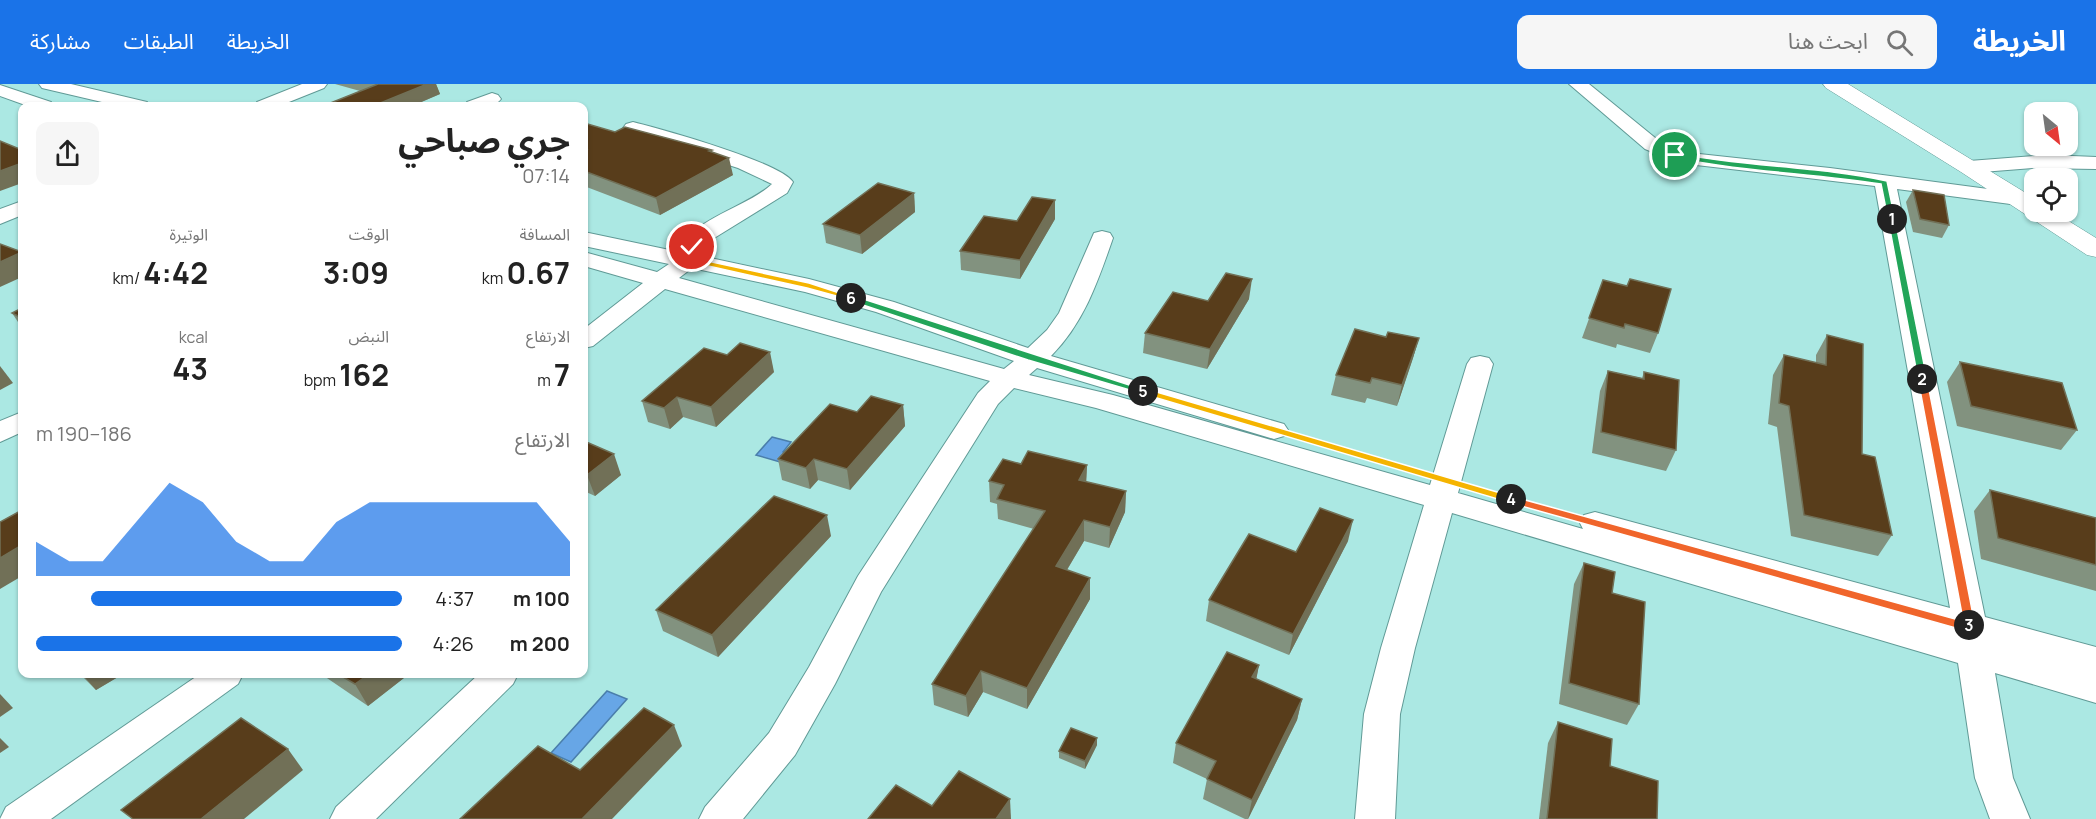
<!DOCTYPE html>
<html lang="ar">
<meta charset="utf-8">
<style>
body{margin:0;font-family:Manrope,"Noto Sans Arabic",sans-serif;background:#f6f6f6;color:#222;direction:rtl;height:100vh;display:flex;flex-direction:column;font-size:22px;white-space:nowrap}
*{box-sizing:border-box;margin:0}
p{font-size:20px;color:#767676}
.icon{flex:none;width:33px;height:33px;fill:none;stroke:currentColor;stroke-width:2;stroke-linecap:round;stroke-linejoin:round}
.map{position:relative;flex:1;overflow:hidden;direction:ltr}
.panel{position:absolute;left:18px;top:18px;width:570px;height:576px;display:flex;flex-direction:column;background:#fff;border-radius:12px;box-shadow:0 2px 4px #0004;direction:rtl}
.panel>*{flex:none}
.needle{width:39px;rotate:151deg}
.fabs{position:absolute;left:2024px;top:18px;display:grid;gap:12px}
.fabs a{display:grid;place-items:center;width:54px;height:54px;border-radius:12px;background:#fff;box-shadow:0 2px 4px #0004;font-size:30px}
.pin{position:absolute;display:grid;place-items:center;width:51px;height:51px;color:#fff;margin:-26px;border:3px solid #fff;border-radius:50%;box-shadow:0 2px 6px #0007}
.km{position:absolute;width:30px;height:30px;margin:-15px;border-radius:50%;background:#222;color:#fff;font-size:16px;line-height:30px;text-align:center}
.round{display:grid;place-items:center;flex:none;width:63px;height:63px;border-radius:12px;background:#f6f6f6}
.head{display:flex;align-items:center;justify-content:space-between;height:102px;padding:0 18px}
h1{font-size:33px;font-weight:700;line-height:45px}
.figures{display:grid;grid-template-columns:repeat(3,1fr);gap:9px;height:102px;padding:6px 18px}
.figures div{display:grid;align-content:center}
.figures b{font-size:30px;font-weight:700}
.figures small{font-size:16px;font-weight:400}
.figures p{font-size:16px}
.chart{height:168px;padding:12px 18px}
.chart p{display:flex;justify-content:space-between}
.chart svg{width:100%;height:108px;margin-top:6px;fill:#1a73e8;opacity:.7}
ul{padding:0 18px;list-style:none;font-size:20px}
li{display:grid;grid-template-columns:96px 72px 1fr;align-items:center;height:45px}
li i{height:15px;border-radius:8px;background:#1a73e8}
header{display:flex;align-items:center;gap:36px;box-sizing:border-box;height:84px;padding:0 30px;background:#1a73e8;color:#fff}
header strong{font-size:28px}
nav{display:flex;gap:33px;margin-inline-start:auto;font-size:21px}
.search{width:420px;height:54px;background:#f6f6f6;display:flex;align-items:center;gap:15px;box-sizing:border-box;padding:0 21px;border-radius:12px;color:#767676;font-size:22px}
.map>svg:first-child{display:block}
.water{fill:#67a6e6;stroke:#4a7eab;stroke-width:1.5}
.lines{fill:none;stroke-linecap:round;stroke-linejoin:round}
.street-casing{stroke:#609a96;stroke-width:2}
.secondary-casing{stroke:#609a96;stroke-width:1}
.street{fill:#fff;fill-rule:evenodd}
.secondary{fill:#fff;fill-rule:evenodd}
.wall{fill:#82927f}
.shaded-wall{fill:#717057}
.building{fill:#583d1b;stroke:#717057;stroke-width:1.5}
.split-1{fill:#22a559;stroke:#fff;stroke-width:1.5}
.split-2{fill:#22a559;stroke:#fff;stroke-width:1.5}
.split-3{fill:#f0652b;stroke:#fff;stroke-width:1.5}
.split-4{fill:#f0652b;stroke:#fff;stroke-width:1.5}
.split-5{fill:#f5b400;stroke:#fff;stroke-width:1.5}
.split-6{fill:#22a559;stroke:#fff;stroke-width:1.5}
.split-7{fill:#f5b400;stroke:#fff;stroke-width:1.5}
</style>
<header>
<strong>الخريطة</strong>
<div class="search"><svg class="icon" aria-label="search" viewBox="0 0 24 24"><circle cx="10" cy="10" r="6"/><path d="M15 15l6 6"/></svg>ابحث هنا</div>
<nav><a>الخريطة</a><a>الطبقات</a><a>مشاركة</a></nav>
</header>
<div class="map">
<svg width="2096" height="735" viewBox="0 0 2096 735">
<rect width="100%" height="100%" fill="#abe8e3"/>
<g class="water">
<polygon points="772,353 791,358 783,368 792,371 780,378 756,371"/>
<polygon points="607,607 627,615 571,678 551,669"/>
</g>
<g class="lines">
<defs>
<g id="street">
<polygon points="39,0 71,0 147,18 149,22 119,22 42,4"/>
<polygon points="302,0 327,0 324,4 279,22 255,22 257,18"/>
<path d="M1569,0H1589L1659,57L1690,69L1830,84L2018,109L2026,110L2029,115L2026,120L2018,121L1897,105L1985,533L2096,563V619L1995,589L2013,694L2030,735H1990L1975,694L1958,579L1452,429L1415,564L1400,630L1395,735H1355L1364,630L1381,564L1424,421L1096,324L1014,304L998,320L881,508L835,600L795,671L743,735H699L705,723L769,649L809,583L858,492L978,309L990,297L665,205L593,262L584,264V245L643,199L584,182V168L657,188L669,180L584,162V148L679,168C690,135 748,123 772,100L738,84L626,48L623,44L626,40L633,38C661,45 780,78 793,98L787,109L711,156L703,165L701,172L809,195L894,218L1028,264L1047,246L1059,229L1094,149L1102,147L1110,149L1113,154C1098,197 1084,239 1051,272L1284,340L1288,346L1284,352L1274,355L1037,284L1029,291L1113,311L1430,401L1467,280L1471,274L1480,272L1489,274L1493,280L1458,409L1583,445L1580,439L1584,431L1595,428L1950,524L1875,102L1679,79L1645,65ZM692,184L805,208L876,228L1014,277L1004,285L679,194Z"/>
<polygon points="0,1 51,18 53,22 28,22 0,12"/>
<path d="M492,9L498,11L501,15C493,25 477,23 465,22L467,18Z"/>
<polygon points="2048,71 2096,73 2096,85 2033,84 1969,89 1962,87 1959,83 1962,79 1969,77"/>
<polygon points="22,117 22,131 0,140 0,125"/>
<polygon points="22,328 22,348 0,358 0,337"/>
<polygon points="200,590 243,590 238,600 51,735 0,735 6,723"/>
<polygon points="479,590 518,590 513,600 376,735 330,735 336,723"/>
</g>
<polygon id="secondary" points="1823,0 1848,0 2034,114 2034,128 2054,128 2096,154 2096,173 2087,171 1961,88 1826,4"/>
</defs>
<use href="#street" class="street-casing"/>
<use href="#secondary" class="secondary-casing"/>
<use href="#street" class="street"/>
<use href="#secondary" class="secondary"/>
</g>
<g class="wall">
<polygon points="335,0 436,0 440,10 412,22 323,22 360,7"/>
<polygon points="584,39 615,48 712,68 733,91 660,131 584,102"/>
<polygon points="1913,106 1949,141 1942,154 1913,148 1906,118"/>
<polygon points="914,109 915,128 862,170 826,159 823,140"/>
<polygon points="1055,135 1020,195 961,186 960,167"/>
<polygon points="1603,196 1658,249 1650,269 1617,260 1616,264 1582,254"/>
<polygon points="1249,215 1207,285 1143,269 1145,249 1208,217"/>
<polygon points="22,224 22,244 12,229"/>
<polygon points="1827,251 1862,370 1892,451 1878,472 1791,452 1777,343 1768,340 1773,291 1784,271 1816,279 1816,271"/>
<polygon points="1386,253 1419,254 1413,274 1397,322 1367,314 1365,319 1331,311 1336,291"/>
<polygon points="727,271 774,288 716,343 683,333 670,345 648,338 642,317"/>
<polygon points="1960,278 2077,346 2061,366 1957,342 1947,298"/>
<polygon points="1608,287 1642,294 1644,288 1676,366 1666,387 1592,369 1600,307"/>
<polygon points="903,321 905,342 850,406 818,396 810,405 782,396 778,375"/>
<polygon points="584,357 621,391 595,412 584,407"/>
<polygon points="1021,380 1087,381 1086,398 1126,407 1125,428 1109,464 1084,457 1067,486 1090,515 1027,625 983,608 968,633 934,621 932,600 1034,445 998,435 997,420 990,418 989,397"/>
<polygon points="1990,406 2096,434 2096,507 1981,475 1974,427"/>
<polygon points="831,452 718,573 663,547 656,526"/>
<polygon points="1348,457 1289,571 1206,537 1209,516"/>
<polygon points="1584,479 1612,509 1639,620 1627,641 1559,620 1574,500"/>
<polygon points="1259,581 1256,595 1302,615 1297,636 1248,735 1245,735 1203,715 1207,695 1173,679 1176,659"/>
<polygon points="80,590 123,590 96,606"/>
<polygon points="321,590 409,590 368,622"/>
<polygon points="1558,638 1610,682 1657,735 1539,735 1548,659"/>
<polygon points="1097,661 1085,685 1059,674 1059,667"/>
</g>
<g class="shaded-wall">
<polygon points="427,0 436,0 440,10 412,22 373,22"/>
<polygon points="712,66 715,82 729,74 733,91 660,131 656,114"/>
<polygon points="22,79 22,99 0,107 0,87"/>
<polygon points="914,109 915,128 862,170 860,151"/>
<polygon points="1055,116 1055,135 1020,195 1020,176"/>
<polygon points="22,168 22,193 0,203 0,178"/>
<polygon points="1252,195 1249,215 1207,285 1210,265"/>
<polygon points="1419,254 1413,274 1397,322 1402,301"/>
<polygon points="770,268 774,288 716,343 711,323"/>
<polygon points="0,282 13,299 0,306"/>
<polygon points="677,313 683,333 670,345 664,324"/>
<polygon points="903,321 905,342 850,406 847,385"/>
<polygon points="614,370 621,391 595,412 587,391"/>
<polygon points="814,375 818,396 810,405 806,384"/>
<polygon points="1087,381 1086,402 1079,396"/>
<polygon points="1126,407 1125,428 1109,464 1110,443"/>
<polygon points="827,431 831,452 718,573 712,551"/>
<polygon points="1084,436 1084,457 1056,504 1056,482"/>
<polygon points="1353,436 1348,457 1289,571 1293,550"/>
<polygon points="22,461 22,492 0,505 0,474"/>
<polygon points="1090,494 1090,515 1027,625 1027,604"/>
<polygon points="1259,581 1255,602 1252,593"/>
<polygon points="981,587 983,608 968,633 966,612"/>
<polygon points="82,590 123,590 96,606"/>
<polygon points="369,590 409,590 368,622 355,600"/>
<polygon points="0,610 13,624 0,633"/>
<polygon points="1302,615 1297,636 1248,735 1252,716"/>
<polygon points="674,641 682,662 612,735 582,735"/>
<polygon points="0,654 9,663 0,669"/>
<polygon points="1097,654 1097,661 1085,685 1085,677"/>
<polygon points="288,665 303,686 244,735 201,735"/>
<polygon points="1010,715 1011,735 996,735"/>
</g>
<g class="building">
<polygon points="377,0 427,0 373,22 323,22 378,0"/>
<polygon points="584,39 615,48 625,43 712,66 709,67 729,74 656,114 584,87 584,68 587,66 584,65"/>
<polygon points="0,57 22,66 22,79 0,87"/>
<polygon points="878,99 914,109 860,151 823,140"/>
<polygon points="1913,106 1944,111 1949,141 1920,135"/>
<polygon points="1032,113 1055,116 1020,176 960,167 984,132 1017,137"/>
<polygon points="0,160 22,168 0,178"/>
<polygon points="1226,189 1252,195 1210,265 1145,249 1173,208 1208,217"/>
<polygon points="1630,195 1671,205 1658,249 1625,240 1624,244 1589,234 1603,196 1627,202"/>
<polygon points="22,224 22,234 12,229"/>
<polygon points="1355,245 1386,253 1388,248 1419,254 1402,301 1372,294 1370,299 1336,291"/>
<polygon points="1827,251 1863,260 1862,370 1875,373 1892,451 1804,431 1789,322 1779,319 1784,271 1826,281"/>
<polygon points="740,259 770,268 711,323 677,313 664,324 642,317 704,264 727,271"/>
<polygon points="1960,278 2062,299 2077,346 1971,322"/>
<polygon points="1608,287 1644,295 1644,288 1679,296 1676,366 1601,348"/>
<polygon points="871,312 903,321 847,385 814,375 806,384 778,375 830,320 857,328"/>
<polygon points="584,357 614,370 587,391 584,389"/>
<polygon points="1028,367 1087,381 1079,396 1126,407 1110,443 1084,436 1056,482 1090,494 1027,604 981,587 966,612 932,600 1045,427 997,415 1004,401 989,397 1003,375 1021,380"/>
<polygon points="1990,406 2096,434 2096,481 1998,454"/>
<polygon points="774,412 827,431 712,551 656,526"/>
<polygon points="1320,424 1353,436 1293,550 1209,516 1249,450 1296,468"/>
<polygon points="22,426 22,461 0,474 0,438"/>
<polygon points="1584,479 1615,488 1612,509 1645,518 1639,620 1569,599"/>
<polygon points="1227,568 1259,581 1252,593 1302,615 1252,716 1207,695 1216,677 1176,659"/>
<polygon points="338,590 369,590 355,600"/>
<polygon points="644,624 674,641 582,735 460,735 538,662 580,686"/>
<polygon points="241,634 288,665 201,735 133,735 121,726"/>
<polygon points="1558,638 1612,655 1610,682 1658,697 1657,735 1547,735"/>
<polygon points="1071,644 1097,654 1085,677 1059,667"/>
<polygon points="959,687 1010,715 996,735 868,735 896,701 932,722"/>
</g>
<path class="split-1" d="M1675,69C1745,83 1817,82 1887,97L1895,135L1892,137L1888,135L1881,100C1812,89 1741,88 1672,73Z"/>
<polygon class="split-2" points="1892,133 1895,135 1927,295 1922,298 1918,295 1888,135"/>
<polygon class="split-3" points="1922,292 1927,295 1975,541 1969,545 1964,541 1918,295"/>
<polygon class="split-4" points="1511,412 1966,538 1974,538 1976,543 1970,548 1507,418 1505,415"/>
<polygon class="split-5" points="1143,304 1514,413 1516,415 1511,419 1140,309 1140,305"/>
<polygon class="split-6" points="848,212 854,212 1148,307 1140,309 1028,276 848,216"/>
<polygon class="split-7" points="689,161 696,163 693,174 809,199 855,214 851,216 807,204 686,177"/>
</svg>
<div class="fabs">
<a><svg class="needle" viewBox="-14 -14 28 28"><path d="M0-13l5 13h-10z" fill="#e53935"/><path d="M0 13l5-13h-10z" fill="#767676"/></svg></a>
<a><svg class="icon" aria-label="locate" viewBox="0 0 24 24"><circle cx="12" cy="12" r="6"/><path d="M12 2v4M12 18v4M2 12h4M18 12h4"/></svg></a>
</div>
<div class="pin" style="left:1675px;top:71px;background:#1e9e55"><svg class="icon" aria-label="arrive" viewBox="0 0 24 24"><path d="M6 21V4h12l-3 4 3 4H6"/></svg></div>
<div class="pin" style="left:692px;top:163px;background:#d93025"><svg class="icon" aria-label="check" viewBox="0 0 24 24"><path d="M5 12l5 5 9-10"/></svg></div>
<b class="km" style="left:1892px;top:135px">1</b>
<b class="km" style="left:1922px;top:295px">2</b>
<b class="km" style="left:1969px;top:541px">3</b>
<b class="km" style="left:1511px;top:415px">4</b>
<b class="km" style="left:1143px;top:307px">5</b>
<b class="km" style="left:851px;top:214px">6</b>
<section class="panel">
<div class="head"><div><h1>جري صباحي</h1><p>07:14</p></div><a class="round"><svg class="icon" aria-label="share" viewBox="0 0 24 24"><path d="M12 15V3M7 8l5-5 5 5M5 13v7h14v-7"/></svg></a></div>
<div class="figures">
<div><p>المسافة</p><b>0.67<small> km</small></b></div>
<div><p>الوقت</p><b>3:09</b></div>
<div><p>الوتيرة</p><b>4:42<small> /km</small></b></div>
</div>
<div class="figures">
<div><p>الارتفاع</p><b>7<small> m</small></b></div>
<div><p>النبض</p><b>162<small> bpm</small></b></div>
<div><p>kcal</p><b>43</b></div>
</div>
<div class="chart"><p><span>الارتفاع</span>186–190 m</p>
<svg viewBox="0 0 160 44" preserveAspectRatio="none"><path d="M0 44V30L10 38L20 38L30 22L40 6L50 14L60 30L70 38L80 38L90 22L100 14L110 14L120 14L130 14L140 14L150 14L160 30V44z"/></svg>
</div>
<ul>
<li><b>100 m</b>4:37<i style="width:85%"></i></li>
<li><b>200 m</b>4:26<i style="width:100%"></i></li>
</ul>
</section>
</div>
